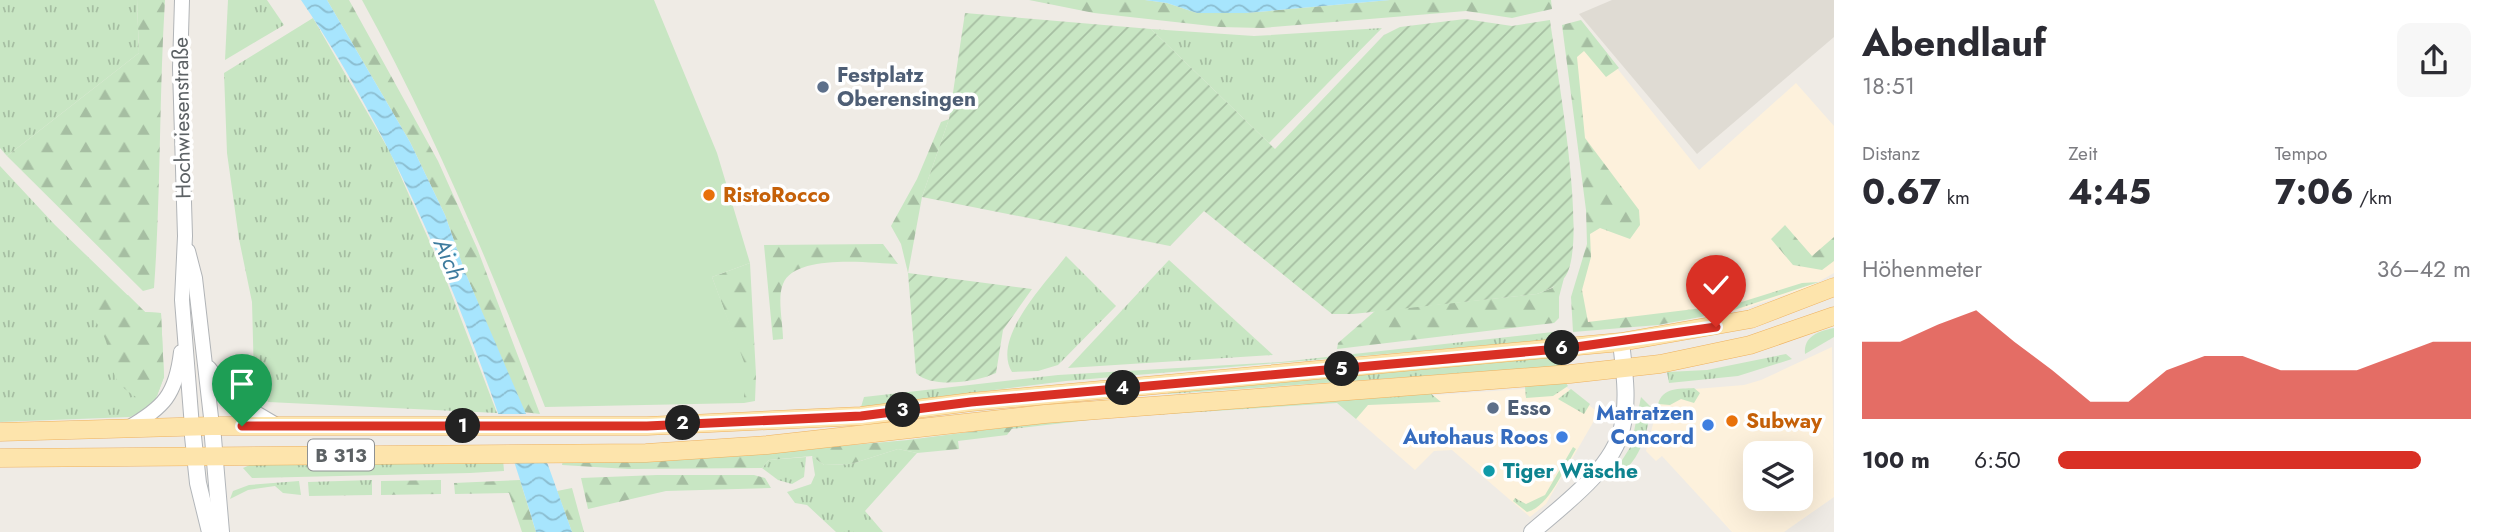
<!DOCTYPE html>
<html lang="de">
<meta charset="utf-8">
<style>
body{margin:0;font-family:Jost,sans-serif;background:#f7f7f7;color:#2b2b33;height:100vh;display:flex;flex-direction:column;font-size:26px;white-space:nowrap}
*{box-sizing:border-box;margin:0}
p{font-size:23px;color:#7c7c81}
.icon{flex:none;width:38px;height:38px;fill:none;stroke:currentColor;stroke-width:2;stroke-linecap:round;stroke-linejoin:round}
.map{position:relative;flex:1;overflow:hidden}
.panel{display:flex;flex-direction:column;background:#fff;width:665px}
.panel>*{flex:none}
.controls{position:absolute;left:1743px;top:441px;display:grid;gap:14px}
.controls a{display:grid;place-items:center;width:70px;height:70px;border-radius:14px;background:#fff;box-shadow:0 7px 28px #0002;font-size:35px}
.pin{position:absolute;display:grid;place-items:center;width:60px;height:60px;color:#fff;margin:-72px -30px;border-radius:50% 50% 50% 0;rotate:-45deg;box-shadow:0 0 7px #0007}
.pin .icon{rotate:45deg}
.km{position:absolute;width:35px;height:35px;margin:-18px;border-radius:50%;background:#222;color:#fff;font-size:19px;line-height:35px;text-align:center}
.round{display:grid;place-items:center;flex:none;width:74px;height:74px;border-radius:14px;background:#f7f7f7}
.summary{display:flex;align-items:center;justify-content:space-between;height:119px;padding:0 28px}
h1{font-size:38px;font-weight:700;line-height:52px}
.metrics{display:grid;grid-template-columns:repeat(3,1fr);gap:10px;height:119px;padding:7px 28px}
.metrics div{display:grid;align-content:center}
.metrics b{font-size:35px;font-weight:700}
.metrics small{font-size:19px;font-weight:400}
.metrics p{font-size:19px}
.chart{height:196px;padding:14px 28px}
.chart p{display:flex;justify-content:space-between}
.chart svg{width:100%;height:126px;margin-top:7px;fill:#d93025;opacity:.7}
ul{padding:0 28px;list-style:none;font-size:23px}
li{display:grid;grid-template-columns:112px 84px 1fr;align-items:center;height:52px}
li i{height:18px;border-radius:9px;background:#d93025}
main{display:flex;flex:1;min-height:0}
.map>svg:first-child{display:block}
.commercial{fill:#fdf1dc;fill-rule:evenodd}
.education{fill:#dfdbd3}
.grass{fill:url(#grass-tufts)}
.forest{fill:url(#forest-firs)}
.park{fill:#c8e6c3}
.garden{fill:url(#garden-furrows)}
.water{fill:url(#water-waves)}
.pier{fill:#efebe5}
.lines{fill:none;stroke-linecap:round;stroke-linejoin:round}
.tertiary-casing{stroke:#b1b4b7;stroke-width:16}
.secondary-casing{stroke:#b2b6ba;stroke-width:18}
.primary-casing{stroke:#eeb15f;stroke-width:19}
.tertiary{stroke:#fff;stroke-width:14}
.secondary{stroke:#fff;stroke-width:16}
.primary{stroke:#fde4ac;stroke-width:18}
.route-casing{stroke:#fff;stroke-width:14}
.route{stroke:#d93025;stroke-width:9}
.service-dot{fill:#5c6f8a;stroke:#fff;stroke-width:2.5}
.food-dot{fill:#e8710a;stroke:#fff;stroke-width:2.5}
.shop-dot{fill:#3f7fe0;stroke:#fff;stroke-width:2.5}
.culture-dot{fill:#0f9aa8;stroke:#fff;stroke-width:2.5}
.labels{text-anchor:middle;stroke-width:7;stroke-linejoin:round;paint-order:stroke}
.shield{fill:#fff;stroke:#8e9193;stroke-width:2}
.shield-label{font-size:19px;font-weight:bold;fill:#5d6265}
.service-label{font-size:21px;font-weight:bold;fill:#4e5e75;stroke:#fff;text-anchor:start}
.street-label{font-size:21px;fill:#5d6265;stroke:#fff}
.food-label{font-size:21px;font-weight:bold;fill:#c56008;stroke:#fff;text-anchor:start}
.shop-label{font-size:21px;font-weight:bold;fill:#366cbe;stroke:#fff;text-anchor:end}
.culture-label{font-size:21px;font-weight:bold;fill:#0d838f;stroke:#fff;text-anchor:start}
.water-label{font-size:23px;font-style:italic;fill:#3e7b9e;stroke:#fff}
</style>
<main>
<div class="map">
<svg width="1834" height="532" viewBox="0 0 1834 532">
<defs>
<pattern id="grass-tufts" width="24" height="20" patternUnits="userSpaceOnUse" patternTransform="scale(1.75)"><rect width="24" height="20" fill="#c8e6c3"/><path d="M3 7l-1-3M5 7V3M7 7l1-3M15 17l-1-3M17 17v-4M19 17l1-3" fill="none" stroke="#a6bea2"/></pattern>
<pattern id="forest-firs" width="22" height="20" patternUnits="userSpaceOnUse" patternTransform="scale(1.75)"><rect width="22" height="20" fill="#c8e6c3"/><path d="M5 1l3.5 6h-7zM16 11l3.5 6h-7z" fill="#a6bea2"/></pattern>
<pattern id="garden-furrows" width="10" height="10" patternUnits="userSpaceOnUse" patternTransform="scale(1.75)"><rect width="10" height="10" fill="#c8e6c3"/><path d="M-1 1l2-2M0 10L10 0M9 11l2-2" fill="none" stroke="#a6bea2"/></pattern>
<pattern id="water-waves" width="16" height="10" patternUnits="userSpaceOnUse" patternTransform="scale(1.75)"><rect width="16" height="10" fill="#a7e5fd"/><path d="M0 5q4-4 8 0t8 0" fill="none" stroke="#8bbdd0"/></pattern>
</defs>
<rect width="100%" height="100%" fill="#efebe5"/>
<g class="commercial">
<polygon points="1579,21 1699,170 1796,83 1834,126 1834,273 1809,287 1737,311 1659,324 1657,319 1573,331 1587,244 1587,210 1564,26"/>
<path d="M1832,347L1834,497L1784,532H1732L1662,456L1656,461L1646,451L1659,401L1670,391L1744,385L1761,380ZM1755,453H1801V499H1755Z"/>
<polygon points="1565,386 1595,410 1595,419 1546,504 1530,517 1452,450 1434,451 1415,470 1337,402"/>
</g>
<polygon class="education" points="1612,0 1834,0 1834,37 1697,154 1579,14"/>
<g class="grass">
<polygon points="0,0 137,0 139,53 7,156 0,148"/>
<polygon points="228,0 267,0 284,25 225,60"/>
<polygon points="313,18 390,152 443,272 497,413 268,402 254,379 252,302 239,239 227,153 224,73"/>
<polygon points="1382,28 1269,143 1151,29 1254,36"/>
<polygon points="0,166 55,225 145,312 161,313 164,377 153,406 130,417 0,422"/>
<path d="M1066,256L1116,306L1058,365L1038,371L1012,372C991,338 1046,283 1066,256Z"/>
<polygon points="1169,260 1273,355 1068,368"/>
<polygon points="1819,282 1731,311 1732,305 1802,283"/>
<path d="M1834,328V337L1805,354C1803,336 1819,331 1834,328Z"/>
<polygon points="1562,331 1562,339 1066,381 861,407 864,397 1058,375 1281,362"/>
<polygon points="1786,354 1792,359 1738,376 1669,383 1667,372 1707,370"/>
<polygon points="1563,355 1564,366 1168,394 1167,390"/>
<polygon points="1566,383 1568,386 1553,396 1526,398 1525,387 1529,386"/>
<path d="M1694,388L1700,393L1694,403L1681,399L1670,405L1658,404C1663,387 1679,389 1694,388Z"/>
<polygon points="1571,389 1590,404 1584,414 1558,399"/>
<polygon points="1429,392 1441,402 1368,405 1356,419 1337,403 1107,418 1012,429 1014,426 1107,415"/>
<path d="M1641,397L1651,407C1648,431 1639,469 1612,476L1631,446Z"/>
<path d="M1573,447L1576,449C1565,467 1549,507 1527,512L1513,501L1515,498L1526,504L1545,495Z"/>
<polygon points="898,449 917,453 865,511 883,532 836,532 807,505 795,503 787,492 811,484 815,475 812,456 824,465 851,464"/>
<polygon points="806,457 804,477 792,484 778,480 762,468 769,460"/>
<polygon points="503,459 504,471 470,473 252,478 243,468 252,464"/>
<polygon points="372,480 372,495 309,496 308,482"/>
<polygon points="299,481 301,495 283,493 275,486 248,490 230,499 233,491 249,485"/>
</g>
<g class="forest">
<path d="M137,0H165C159,96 161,192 154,288L143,291L7,156L139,53Z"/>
<polygon points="327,0 349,0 438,161 477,248 540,414 523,412 465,272 445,215 410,142"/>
<polygon points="1029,0 1145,0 1167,3 1197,13 1246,13 1390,0 1551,0 1552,9 1512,18 1466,11 1262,28 1220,27 1094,13"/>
<polygon points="1581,20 1619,68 1606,77 1584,51 1577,57 1585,138 1639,210 1640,225 1630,239 1600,228 1590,234 1591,257 1582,290 1588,322 1711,307 1706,316 1658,325 1573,332 1571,297 1587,244 1586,210 1562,25"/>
<polygon points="949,119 922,197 908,273 901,244 891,226 917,179 941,122"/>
<polygon points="1785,225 1812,256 1834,237 1834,261 1822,270 1793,265 1771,239"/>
<path d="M883,244L898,264C871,263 795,253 783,284C777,297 783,324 783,339L773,340L764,245Z"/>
<polygon points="750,263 756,375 755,401 744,403 743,362 712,277"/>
<polygon points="1564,278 1559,297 1559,318 1554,323 1337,349 1338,343 1375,311 1537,294 1552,288"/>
<path d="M128,295L145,312L161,313L164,377L157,396L140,399C103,379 117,362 102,332C96,319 86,313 81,300Z"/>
<polygon points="1014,426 1007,435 958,441 959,449 917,453 898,449 851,464 824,465 812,456 769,460 762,468 628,469 562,465 563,460 741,455 908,440"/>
<polygon points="657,475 754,475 765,478 771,488 666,491 588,509 581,478"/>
<polygon points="441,480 441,494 381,495 381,481"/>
<polygon points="520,480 536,532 522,532 509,493 455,494 454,483"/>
<polygon points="572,488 584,532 572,532 557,491"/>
</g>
<path class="park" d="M362,0H654L717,153L750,263L712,277L744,362V403L545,407C491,268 434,131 362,0Z"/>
<g class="garden">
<path d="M965,13L1151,29L1275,149L1384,35L1400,27L1465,19L1512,26L1550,20C1556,68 1589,243 1565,277C1558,286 1547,290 1537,294L1353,314H1332L1204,211L1170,246L922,197L949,119Z"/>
<path d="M908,273L1032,289L1003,330L996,373C977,382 932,389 916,373Z"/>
</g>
<g class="water">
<path d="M301,0H327L410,142L445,215L465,272L548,465L572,532H536C482,351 408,157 301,0Z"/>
<polygon points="1145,0 1390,0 1246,13 1197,13 1167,3"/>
</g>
<polygon class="pier" points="494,414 528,414 550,462 512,463"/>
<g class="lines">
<defs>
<g id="tertiary">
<polyline points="182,0 180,68 185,236 182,300 192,427"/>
<polyline points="188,251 195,278 212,426"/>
<polyline points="209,368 234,400 278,426"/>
<path d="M128,428C163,408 176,395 181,352"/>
</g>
<g id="secondary">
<polyline points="212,426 221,532"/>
<polyline points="192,427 198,483 210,532"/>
<path d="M1532,532C1563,505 1613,469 1622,428C1629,399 1624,370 1621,342"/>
</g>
<g id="primary">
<polyline points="0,432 212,426 647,426 861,416 971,402 1621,342 1751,319 1834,287"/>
<polyline points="0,458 646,453 767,445 1045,414 1570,374 1660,364 1750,345 1834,316"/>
</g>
</defs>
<use href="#tertiary" class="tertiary-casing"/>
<use href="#secondary" class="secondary-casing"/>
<use href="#primary" class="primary-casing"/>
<use href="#tertiary" class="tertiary"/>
<use href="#secondary" class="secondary"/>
<use href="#primary" class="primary"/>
</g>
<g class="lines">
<defs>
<polyline id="route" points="242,426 647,426 861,416 971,402 1569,348 1716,327"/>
</defs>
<use href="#route" class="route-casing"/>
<use href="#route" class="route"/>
</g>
<g class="service-dot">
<circle cx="823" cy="87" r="7"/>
<circle cx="1493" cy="408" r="7"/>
</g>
<g class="food-dot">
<circle cx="709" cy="195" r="7"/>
<circle cx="1732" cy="421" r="7"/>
</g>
<g class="shop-dot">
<circle cx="1708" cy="425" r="7"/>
<circle cx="1562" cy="437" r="7"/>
</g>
<circle class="culture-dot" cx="1489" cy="471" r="7"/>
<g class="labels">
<rect class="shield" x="308" y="439.5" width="66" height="31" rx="5"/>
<g class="shield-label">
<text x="341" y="462">B 313</text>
</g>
<g class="service-label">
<text x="837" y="82">Festplatz<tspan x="837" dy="24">Oberensingen</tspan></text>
<text x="1507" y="415">Esso</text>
</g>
<g class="street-label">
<text transform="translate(182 118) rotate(-91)" y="7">Hochwiesenstraße</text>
</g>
<g class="food-label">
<text x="723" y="202">RistoRocco</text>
<text x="1746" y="428">Subway</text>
</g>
<g class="shop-label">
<text x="1694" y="420">Matratzen<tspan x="1694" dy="24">Concord</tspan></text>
<text x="1548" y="444">Autohaus Roos</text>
</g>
<g class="culture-label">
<text x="1503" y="478">Tiger Wäsche</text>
</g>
<g class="water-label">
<text transform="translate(449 259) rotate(67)" y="8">Aich</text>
</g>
</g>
</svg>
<div class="controls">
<a><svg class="icon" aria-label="layers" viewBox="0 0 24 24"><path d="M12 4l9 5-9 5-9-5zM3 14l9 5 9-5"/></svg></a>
</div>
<div class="pin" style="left:242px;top:426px;background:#1e9e55"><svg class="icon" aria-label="arrive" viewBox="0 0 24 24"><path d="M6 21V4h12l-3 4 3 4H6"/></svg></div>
<div class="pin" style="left:1716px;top:327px;background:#d93025"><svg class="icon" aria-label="check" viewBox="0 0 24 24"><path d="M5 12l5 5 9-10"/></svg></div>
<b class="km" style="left:463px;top:426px">1</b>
<b class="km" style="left:683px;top:423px">2</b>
<b class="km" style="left:903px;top:410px">3</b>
<b class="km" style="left:1123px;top:388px">4</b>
<b class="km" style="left:1342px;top:369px">5</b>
<b class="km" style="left:1562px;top:348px">6</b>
</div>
<section class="panel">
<div class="summary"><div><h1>Abendlauf</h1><p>18:51</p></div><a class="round"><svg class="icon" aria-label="share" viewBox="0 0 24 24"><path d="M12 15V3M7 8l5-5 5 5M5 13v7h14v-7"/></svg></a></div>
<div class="metrics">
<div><p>Distanz</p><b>0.67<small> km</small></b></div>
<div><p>Zeit</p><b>4:45</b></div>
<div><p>Tempo</p><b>7:06<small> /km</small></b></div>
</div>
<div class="chart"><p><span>Höhenmeter</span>36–42 m</p>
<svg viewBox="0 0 160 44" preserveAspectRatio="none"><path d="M0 44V17L10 17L20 11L30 6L40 17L50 27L60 38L70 38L80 27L90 22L100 22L110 27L120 27L130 27L140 22L150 17L160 17V44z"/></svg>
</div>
<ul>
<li><b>100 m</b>6:50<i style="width:88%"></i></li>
</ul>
</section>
</main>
